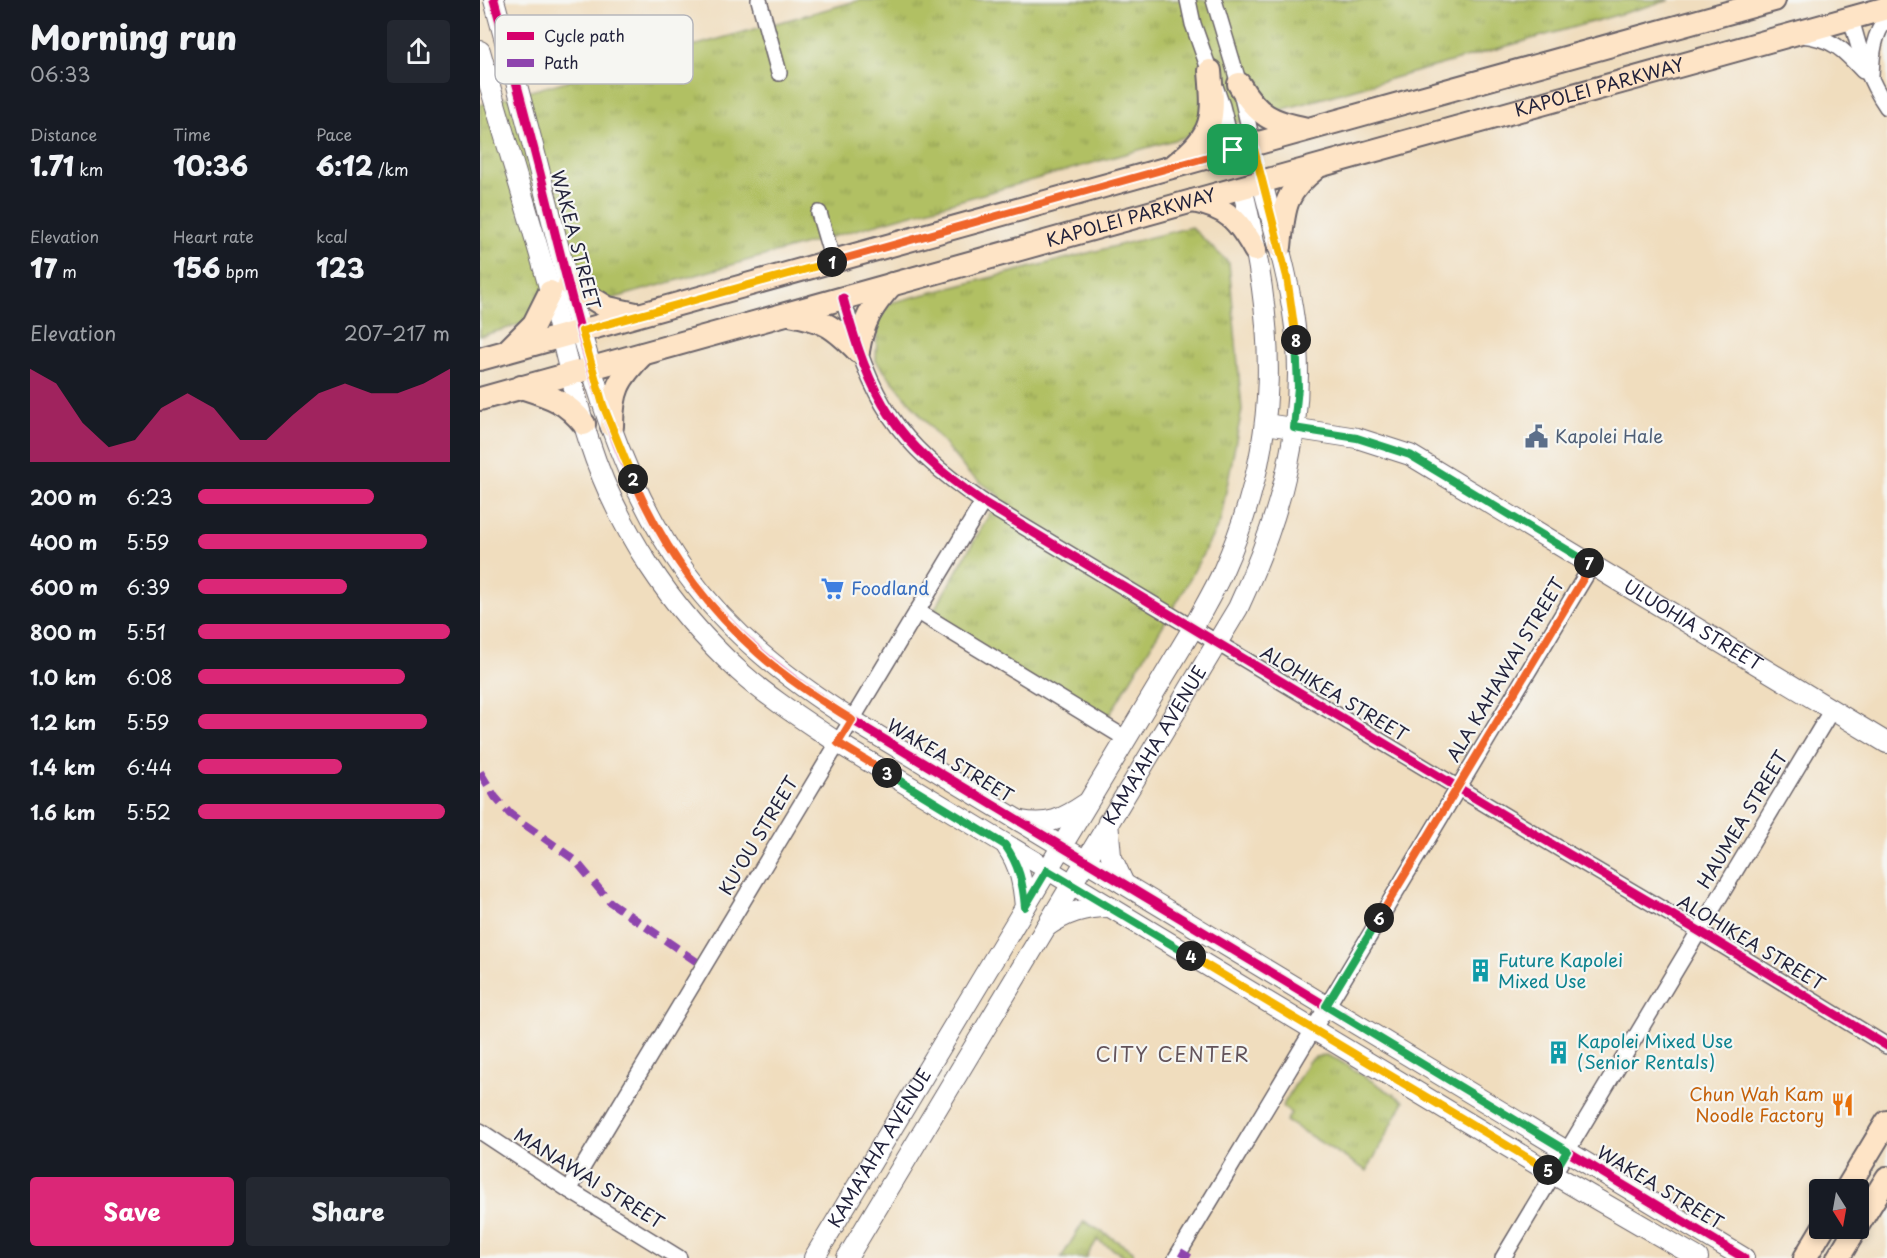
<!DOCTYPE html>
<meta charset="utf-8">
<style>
body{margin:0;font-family:"Playpen Sans",sans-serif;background:#242831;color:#f1f3f6;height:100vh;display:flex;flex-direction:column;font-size:22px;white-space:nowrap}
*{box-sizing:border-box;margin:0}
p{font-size:20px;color:#9ea1a6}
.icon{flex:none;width:33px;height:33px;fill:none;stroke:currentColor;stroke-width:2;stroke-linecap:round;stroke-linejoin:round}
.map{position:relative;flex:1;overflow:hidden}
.details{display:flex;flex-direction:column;background:#171b24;width:480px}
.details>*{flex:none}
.needle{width:39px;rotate:169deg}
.tools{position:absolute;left:1329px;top:1179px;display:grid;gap:12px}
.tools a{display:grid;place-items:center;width:60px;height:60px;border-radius:6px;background:#171b24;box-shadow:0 3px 9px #0003;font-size:30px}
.pin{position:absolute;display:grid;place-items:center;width:51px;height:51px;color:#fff;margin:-26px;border-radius:12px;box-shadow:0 3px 9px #0006}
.km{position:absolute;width:30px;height:30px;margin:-15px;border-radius:50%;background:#222;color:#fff;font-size:16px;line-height:30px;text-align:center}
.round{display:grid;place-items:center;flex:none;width:63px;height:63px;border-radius:6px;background:#242831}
.summary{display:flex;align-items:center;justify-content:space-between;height:102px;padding:0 30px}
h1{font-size:33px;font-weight:800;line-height:45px}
.figures{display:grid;grid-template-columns:repeat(3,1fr);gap:9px;height:102px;padding:6px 30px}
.figures div{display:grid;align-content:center}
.figures b{font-size:26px;font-weight:800}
.figures small{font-size:16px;font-weight:400}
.figures p{font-size:16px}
.chart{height:168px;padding:12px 30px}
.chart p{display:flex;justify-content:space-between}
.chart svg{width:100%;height:108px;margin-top:6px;fill:#db2777;opacity:.7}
.button{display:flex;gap:12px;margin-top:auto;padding:12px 30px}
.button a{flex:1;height:69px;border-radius:6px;background:#db2777;color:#fff;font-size:24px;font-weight:800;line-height:69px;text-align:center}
.button a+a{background:#242831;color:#f1f3f6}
ul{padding:0 30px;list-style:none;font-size:20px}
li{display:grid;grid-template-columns:96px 72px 1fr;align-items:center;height:45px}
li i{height:15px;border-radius:8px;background:#db2777}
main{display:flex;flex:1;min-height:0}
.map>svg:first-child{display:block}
.grass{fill:url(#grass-tufts);stroke:#6a714f;stroke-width:1.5}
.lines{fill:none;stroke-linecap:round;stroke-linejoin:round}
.minor-casing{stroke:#6a6369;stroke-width:18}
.tertiary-casing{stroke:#6a6369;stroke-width:22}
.secondary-casing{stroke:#6a6369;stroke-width:26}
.minor{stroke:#fff;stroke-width:15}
.tertiary{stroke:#fff;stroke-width:20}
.secondary{stroke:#fee4c6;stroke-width:22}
.quiet{stroke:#8e44ad;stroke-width:8;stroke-dasharray:15 8;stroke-linecap:butt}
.cycleway-casing{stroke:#f6f6f2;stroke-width:13}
.cycleway{stroke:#d6006c;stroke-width:9}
.split-1-casing{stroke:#fff;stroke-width:12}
.split-2-casing{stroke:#fff;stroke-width:12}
.split-3-casing{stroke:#fff;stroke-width:12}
.split-4-casing{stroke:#fff;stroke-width:12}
.split-5-casing{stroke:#fff;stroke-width:12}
.split-6-casing{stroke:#fff;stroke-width:12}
.split-7-casing{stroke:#fff;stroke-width:12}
.split-8-casing{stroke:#fff;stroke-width:12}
.split-9-casing{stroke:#fff;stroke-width:12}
.split-1{stroke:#f0652b;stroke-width:8}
.split-2{stroke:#f5b400;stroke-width:8}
.split-3{stroke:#f0652b;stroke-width:8}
.split-4{stroke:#22a559;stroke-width:8}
.split-5{stroke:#f5b400;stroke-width:8}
.split-6{stroke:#22a559;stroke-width:8}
.split-7{stroke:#f0652b;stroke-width:8}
.split-8{stroke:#22a559;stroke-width:8}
.split-9{stroke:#f5b400;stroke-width:8}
.labels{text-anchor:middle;stroke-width:4.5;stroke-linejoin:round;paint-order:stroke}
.street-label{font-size:18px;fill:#22223b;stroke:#f6f6f2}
.service-label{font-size:18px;fill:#4e5e75;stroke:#f6f6f2;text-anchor:start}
.shop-label{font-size:18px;fill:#366cbe;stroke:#f6f6f2;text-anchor:start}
.culture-label{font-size:18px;fill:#0d838f;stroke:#f6f6f2;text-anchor:start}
.food-label{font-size:18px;fill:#c56008;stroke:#f6f6f2;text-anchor:end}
.neighbourhood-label{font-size:20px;letter-spacing:1.5px;fill:#63535a;stroke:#f6f6f2}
.key{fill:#f6f6f2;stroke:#b6b6bb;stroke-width:1.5}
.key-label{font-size:16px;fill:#22223b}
</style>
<main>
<section class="details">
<div class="summary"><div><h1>Morning run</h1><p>06:33</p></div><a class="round"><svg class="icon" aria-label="share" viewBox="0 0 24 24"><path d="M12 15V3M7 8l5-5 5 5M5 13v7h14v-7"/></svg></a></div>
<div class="figures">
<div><p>Distance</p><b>1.71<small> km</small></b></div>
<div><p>Time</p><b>10:36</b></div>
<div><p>Pace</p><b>6:12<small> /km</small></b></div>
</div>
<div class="figures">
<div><p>Elevation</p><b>17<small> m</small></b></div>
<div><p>Heart rate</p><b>156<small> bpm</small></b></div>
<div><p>kcal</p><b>123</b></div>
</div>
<div class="chart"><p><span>Elevation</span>207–217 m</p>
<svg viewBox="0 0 160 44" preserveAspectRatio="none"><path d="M0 44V6L10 12L20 28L30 38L40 35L50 22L60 16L70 22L80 35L90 35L100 25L110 16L120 12L130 16L140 16L150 12L160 6V44z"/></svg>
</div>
<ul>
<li><b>200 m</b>6:23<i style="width:70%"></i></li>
<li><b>400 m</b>5:59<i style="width:91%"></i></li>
<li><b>600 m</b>6:39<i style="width:59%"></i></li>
<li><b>800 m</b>5:51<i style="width:100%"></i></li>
<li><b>1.0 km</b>6:08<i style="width:82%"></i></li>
<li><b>1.2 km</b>5:59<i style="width:91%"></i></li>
<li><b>1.4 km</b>6:44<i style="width:57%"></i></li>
<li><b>1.6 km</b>5:52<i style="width:98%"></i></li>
</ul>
<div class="button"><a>Save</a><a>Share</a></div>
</section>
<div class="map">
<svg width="1407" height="1258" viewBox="0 0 1407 1258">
<defs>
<pattern id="grass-tufts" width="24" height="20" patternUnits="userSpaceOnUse" patternTransform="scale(1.5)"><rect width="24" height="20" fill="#b1c063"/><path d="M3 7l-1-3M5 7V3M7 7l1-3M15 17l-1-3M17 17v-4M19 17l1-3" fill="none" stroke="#909c53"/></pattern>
</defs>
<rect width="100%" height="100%" fill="#f6f6f2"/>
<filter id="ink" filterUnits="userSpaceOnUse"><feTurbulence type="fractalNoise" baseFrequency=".0167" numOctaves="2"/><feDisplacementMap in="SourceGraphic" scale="12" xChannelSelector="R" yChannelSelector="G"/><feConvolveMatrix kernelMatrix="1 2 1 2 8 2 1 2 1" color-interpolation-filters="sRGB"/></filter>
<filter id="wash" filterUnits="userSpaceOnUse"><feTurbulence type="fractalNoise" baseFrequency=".008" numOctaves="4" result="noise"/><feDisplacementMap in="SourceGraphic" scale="24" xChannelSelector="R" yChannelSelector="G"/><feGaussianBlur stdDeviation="1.35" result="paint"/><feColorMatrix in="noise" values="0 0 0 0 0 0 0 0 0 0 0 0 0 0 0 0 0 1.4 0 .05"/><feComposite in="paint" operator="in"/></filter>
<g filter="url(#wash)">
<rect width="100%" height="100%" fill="#f0ddbe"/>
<g class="grass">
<polygon points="380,0 1190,0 0,336 0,105"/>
<polygon points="711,227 749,263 762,410 740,522 700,597 626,721 446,624 520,496 489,474 396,361 398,306"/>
<polygon points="846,1055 858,1060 924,1101 887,1171 806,1121 811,1113 802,1107 828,1062 835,1057"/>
<polygon points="604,1221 653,1251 654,1258 648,1258 617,1240 606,1258 581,1258"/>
</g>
</g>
<g filter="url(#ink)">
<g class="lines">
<defs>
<g id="minor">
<polyline points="279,0 299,73"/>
<polyline points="708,0 713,24 742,106 753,150"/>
<polyline points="734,0 759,84 773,145"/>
<path d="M1371,18C1379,50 1388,80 1407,107"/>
<path d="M1321,35C1352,38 1363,49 1383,71"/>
<path d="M1391,75C1392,54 1393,35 1407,18"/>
<polyline points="339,213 353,261"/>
<path d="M363,298C391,401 414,441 503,502L1075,846L1219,931L1407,1046"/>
<polyline points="437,611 645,738"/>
<polyline points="0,1131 89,1190 199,1258"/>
<polyline points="89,1190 503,502"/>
<polyline points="696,1258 1112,565"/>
<polyline points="1023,1258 1351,711"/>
</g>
<g id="tertiary">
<path d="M14,0C35,77 56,155 75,233C105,350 134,474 206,573C251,635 308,679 372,720L1264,1258"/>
<path d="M0,51C22,131 48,210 70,291C83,341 93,392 109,441C137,528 191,609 259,671C289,698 324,720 358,743L1073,1174L1218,1258"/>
<path id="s1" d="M786,424L877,438L930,455L1407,743"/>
<path d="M541,821C568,826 583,819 605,804"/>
<polyline points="628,822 631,856 644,884"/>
<path d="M527,847C540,866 543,884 545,907"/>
<path d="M566,927C586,913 604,907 629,907"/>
<path id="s2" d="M334,1258L713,628C723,609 734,591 743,571C803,437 796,327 762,187"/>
<path id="s3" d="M367,1258L758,608C800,518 829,420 814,320C808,273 793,227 782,182"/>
</g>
<g id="secondary">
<path d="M759,84C778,116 791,122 827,129"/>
<path d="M696,164C735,133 734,118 730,71"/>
<path d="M713,201C748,208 758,220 775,250"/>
<path d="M800,247C804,208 803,194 836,168"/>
<polyline points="89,284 128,308 156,314"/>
<path d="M309,314C344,320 353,326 378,351"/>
<polyline points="27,351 54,324 70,292"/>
<path d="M378,351C383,321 392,306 412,284"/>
<polyline points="0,359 1294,0"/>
<path d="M41,387C69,396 85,400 104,424"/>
<path id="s4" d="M0,399L1407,8"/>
<path d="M132,426C132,391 138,379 163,354"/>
<polyline points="1366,1190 1407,1122"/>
<polyline points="1378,1225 1407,1178"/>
<polyline points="1325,1258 1343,1228"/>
<polyline points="1358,1258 1376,1228"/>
</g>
</defs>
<use href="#minor" class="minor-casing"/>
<use href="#tertiary" class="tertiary-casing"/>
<use href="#secondary" class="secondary-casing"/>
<use href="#minor" class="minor"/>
<use href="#tertiary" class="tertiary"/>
<use href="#secondary" class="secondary"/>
<g class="quiet">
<polyline points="0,772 15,797 30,814 95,860 130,902 223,966"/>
<polyline points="700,1252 710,1258"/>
</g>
<defs>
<g id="cycleway">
<path d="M14,0C35,77 56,155 75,233C105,350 134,474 206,573C251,635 308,679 372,720L1264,1258"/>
<path d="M363,298C391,401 414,441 503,502L1075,846L1219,931L1407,1046"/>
</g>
</defs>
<use href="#cycleway" class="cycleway-casing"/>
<use href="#cycleway" class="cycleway"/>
</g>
</g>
<g class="lines" filter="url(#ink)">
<defs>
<polyline id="split-1" points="352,262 753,150"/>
<polyline id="split-2" points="153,479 123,405 102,331 352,262"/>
<path id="split-3" d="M153,479C182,545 224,605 278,653C307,679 339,699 372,720L358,743L407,773"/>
<path id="split-4" d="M407,773L525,845C539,865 543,883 545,907L567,870L711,956"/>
<polyline id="split-5" points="711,956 1068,1170"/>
<polyline id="split-6" points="899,918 846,1006 1087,1151 1073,1174 1068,1170"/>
<polyline id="split-7" points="899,918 1112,564 1109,563"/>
<polyline id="split-8" points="816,340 818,387 814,428 877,438 930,455 1109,563"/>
<polyline id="split-9" points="753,150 773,145 807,277 816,340"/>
</defs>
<use href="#split-1" class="split-1-casing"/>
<use href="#split-2" class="split-2-casing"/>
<use href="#split-3" class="split-3-casing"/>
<use href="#split-4" class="split-4-casing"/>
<use href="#split-5" class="split-5-casing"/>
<use href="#split-6" class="split-6-casing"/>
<use href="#split-7" class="split-7-casing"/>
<use href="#split-8" class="split-8-casing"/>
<use href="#split-9" class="split-9-casing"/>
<use href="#split-1" class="split-1"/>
<use href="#split-2" class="split-2"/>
<use href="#split-3" class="split-3"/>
<use href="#split-4" class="split-4"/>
<use href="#split-5" class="split-5"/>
<use href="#split-6" class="split-6"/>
<use href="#split-7" class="split-7"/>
<use href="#split-8" class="split-8"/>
<use href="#split-9" class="split-9"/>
</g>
<defs>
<symbol id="civic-bare" viewBox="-9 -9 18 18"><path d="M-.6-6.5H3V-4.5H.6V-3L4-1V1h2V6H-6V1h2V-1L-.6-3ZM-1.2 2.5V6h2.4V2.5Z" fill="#5c6f8a" stroke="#f6f6f2" stroke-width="2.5" paint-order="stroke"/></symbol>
<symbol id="supermarket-bare" viewBox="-9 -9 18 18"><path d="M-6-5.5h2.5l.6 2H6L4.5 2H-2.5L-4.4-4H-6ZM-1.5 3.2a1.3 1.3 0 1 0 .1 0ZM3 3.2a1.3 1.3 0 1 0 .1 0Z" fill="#3f7fe0" stroke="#f6f6f2" stroke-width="2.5" paint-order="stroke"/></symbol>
<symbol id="building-bare" viewBox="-9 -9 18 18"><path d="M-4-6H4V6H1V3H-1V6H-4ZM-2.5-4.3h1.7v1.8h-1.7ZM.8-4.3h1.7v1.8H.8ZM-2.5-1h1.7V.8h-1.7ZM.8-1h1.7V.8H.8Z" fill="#0f9aa8" stroke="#f6f6f2" stroke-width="2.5" paint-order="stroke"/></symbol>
<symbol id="restaurant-bare" viewBox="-9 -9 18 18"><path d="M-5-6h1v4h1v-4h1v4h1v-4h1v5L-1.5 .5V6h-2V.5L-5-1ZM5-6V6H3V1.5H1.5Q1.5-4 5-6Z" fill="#e8710a" stroke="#f6f6f2" stroke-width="2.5" paint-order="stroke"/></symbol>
</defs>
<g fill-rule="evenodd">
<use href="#civic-bare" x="1040" y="420" width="33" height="33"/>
<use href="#supermarket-bare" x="336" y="572" width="33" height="33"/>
<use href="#building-bare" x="984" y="954" width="33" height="33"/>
<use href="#building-bare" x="1062" y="1036" width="33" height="33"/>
<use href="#restaurant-bare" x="1346" y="1088" width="33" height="33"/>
</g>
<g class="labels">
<g class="street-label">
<text dy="6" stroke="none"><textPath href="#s4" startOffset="1162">KAPOLEI PARKWAY</textPath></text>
<text dy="6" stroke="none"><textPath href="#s4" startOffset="676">KAPOLEI PARKWAY</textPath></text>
<text transform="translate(95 240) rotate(75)" y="6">WAKEA STREET</text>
<text dy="6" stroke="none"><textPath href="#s1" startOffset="478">ULUOHIA STREET</textPath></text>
<text transform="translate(1026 670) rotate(-59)" y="6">ALA KAHAWAI STREET</text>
<text transform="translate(854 694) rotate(31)" y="6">ALOHIKEA STREET</text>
<text dy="6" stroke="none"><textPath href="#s3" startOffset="598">KAMA'AHA AVENUE</textPath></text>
<text transform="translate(470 761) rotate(31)" y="6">WAKEA STREET</text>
<text transform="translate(1263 820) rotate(-59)" y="6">HAUMEA STREET</text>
<text transform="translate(279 836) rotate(-59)" y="6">KU'OU STREET</text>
<text transform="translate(1271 943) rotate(31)" y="6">ALOHIKEA STREET</text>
<text dy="6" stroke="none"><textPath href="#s2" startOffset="128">KAMA'AHA AVENUE</textPath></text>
<text transform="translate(109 1179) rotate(32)" y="6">MANAWAI STREET</text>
<text transform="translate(1180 1188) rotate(31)" y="6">WAKEA STREET</text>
</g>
<g class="service-label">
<text x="1075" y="443">Kapolei Hale</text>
</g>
<g class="shop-label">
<text x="371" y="595">Foodland</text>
</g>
<g class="culture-label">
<text x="1018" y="967">Future Kapolei<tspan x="1018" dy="21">Mixed Use</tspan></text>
<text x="1097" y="1048">Kapolei Mixed Use<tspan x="1097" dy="21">(Senior Rentals)</tspan></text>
</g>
<g class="food-label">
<text x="1344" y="1101">Chun Wah Kam<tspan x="1344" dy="21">Noodle Factory</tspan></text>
</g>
<g class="neighbourhood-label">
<text x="693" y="1062">CITY CENTER</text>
</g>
</g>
<rect x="15" y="15" width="198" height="69" rx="9" class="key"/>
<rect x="27" y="32" width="27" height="8" fill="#d6006c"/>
<rect x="27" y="59" width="27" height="8" fill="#8e44ad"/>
<g class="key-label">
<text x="64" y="42">Cycle path</text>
<text x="64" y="69">Path</text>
</g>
</svg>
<div class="tools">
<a><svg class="needle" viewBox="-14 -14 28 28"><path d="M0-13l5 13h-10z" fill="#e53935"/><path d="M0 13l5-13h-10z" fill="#9ea1a6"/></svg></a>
</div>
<div class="pin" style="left:753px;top:150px;background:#1e9e55"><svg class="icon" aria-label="arrive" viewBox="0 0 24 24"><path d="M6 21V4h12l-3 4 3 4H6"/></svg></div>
<b class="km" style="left:352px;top:262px">1</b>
<b class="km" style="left:153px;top:479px">2</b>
<b class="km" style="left:407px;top:773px">3</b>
<b class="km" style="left:711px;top:956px">4</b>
<b class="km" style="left:1068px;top:1170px">5</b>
<b class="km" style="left:899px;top:918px">6</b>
<b class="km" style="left:1109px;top:563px">7</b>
<b class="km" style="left:816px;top:340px">8</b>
</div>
</main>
